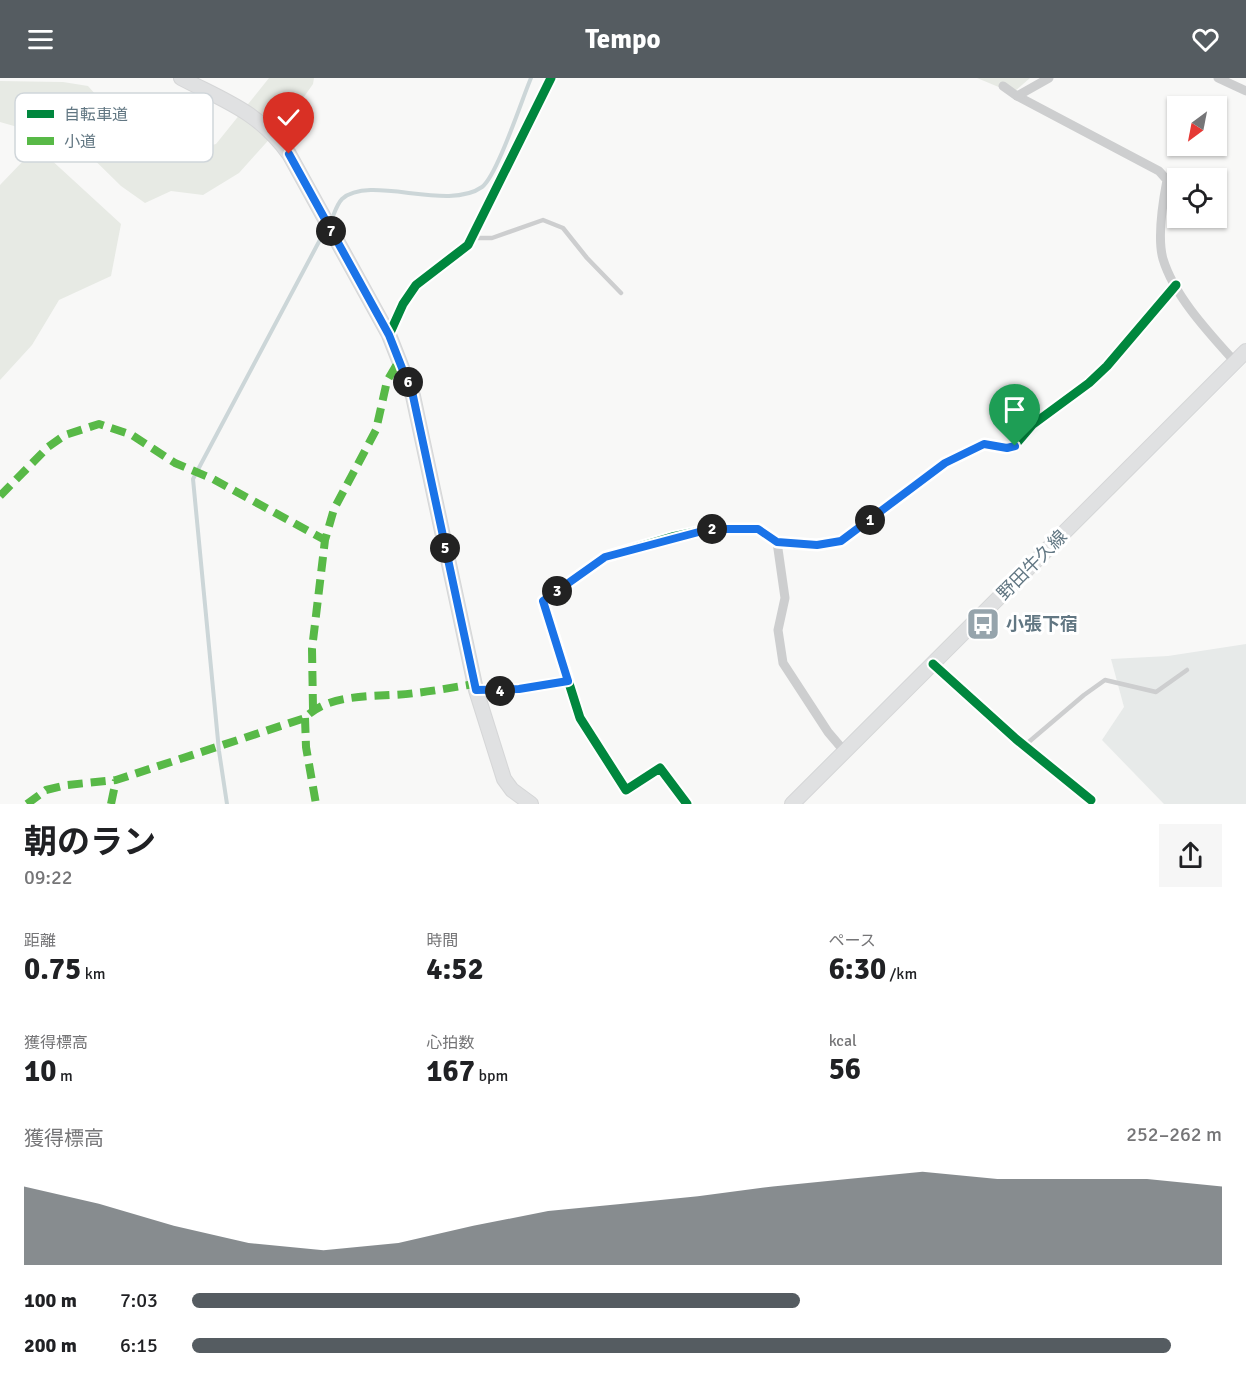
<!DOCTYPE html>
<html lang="ja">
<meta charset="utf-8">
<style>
body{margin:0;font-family:Signika,"Noto Sans JP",sans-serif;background:#f6f6f6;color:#202124;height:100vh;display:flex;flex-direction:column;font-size:22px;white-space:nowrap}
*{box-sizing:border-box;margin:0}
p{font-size:20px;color:#757577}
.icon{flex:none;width:33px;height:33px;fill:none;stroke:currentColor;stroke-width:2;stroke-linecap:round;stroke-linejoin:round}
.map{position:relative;height:726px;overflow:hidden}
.sheet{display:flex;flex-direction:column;background:#fff;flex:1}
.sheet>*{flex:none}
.needle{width:39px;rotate:212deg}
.fabs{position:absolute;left:1167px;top:18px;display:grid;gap:12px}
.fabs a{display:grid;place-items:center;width:60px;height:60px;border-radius:0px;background:#fff;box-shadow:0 2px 4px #0004;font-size:30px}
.pin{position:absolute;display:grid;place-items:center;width:51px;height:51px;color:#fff;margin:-62px -26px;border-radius:50% 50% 50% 0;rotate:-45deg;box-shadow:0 0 6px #0007}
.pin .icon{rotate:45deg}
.km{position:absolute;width:30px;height:30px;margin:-15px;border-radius:50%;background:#222;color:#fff;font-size:16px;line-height:30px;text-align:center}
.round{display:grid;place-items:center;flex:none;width:63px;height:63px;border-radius:0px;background:#f6f6f6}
.headline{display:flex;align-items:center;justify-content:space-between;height:102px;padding:0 24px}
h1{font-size:33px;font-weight:700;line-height:45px}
.figures{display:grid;grid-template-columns:repeat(3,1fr);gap:9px;height:102px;padding:6px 24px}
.figures div{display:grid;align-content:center}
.figures b{font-size:30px;font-weight:700}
.figures small{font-size:16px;font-weight:400}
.figures p{font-size:16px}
.chart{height:168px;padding:12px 24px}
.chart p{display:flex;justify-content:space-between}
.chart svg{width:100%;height:108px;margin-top:6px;fill:#555c61;opacity:.7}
ul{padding:0 24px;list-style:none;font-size:20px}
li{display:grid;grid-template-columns:96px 72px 1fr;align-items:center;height:45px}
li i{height:15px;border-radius:8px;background:#555c61}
header{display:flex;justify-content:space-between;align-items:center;height:78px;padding:0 24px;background:#555c61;color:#fff;font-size:27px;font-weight:700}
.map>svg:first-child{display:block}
.built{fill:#e7eae9}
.green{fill:#e7eae4}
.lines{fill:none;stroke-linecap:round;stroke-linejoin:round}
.stream{stroke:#ccd6d8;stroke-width:4}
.primary-casing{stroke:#d5d6d7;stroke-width:16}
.lane{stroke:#cdcecf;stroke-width:4.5}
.street{stroke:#cdcecf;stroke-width:9}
.primary{stroke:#e0e1e2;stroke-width:14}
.quiet{stroke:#58b947;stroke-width:8;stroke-dasharray:15 8;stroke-linecap:butt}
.cycleway-casing{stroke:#fff;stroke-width:13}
.cycleway{stroke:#00873e;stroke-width:9}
.route-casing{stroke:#fff;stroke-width:12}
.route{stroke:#1a73e8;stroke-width:8}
.labels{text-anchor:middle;stroke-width:6;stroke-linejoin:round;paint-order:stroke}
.street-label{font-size:18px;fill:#627783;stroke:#fff}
.poi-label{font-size:18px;font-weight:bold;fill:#627783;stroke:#fff;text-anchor:start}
.key{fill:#fff;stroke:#d0d6da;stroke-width:1.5}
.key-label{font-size:16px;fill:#627783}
</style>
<header><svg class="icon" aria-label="menu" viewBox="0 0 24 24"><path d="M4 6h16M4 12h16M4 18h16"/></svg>Tempo<svg class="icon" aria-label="heart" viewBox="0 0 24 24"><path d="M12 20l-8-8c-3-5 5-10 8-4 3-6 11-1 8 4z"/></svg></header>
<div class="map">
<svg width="1246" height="726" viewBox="0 0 1246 726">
<rect width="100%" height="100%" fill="#f8f8f7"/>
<polygon class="built" points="1246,566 1246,726 1164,726 1102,662 1124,629 1111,581 1168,578"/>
<g class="green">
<polygon points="269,0 314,0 313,6 292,36 239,95 203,117 171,113 145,125 121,108 65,53 45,47 21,50 0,44 0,3 63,4 88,8 130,55 194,72 216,66"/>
<polygon points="977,0 1030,0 1013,15"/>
<polygon points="48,79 121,146 111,198 59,222 32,267 0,302 0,107 25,81"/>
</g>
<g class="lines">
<g class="stream">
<path d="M333,138C335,133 338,125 342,121C370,96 447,134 482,109C497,98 522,21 531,0"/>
<polyline points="227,726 219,673 193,401 322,158"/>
</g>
<defs>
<g id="primary">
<path d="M181,0C225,23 259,34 289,76L389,257L413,318L476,612L504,701L512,712L531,726"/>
<polyline points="792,726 1246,273"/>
</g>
</defs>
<use href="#primary" class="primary-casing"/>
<g class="lane">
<polyline points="472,160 492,160 543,142 563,150 587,180 621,215"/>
<polyline points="479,612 519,611 568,603"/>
<polyline points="1024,668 1084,617 1105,602 1156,614 1187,592"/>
</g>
<g class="street">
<polyline points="1218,0 1246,13"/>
<path d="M1003,8L1017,18L1159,93L1167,102C1163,123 1157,160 1163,181C1174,218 1210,256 1236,285"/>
<polyline points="1017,18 1049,0"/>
<polyline points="389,257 403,226 416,207 468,167 551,0"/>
<polyline points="777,464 785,520 778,552 783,585 828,654 845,674"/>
<polyline points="933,586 1016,661 1091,722"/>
<polyline points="687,726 660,690 626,712 580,640 543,523 605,479 672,459 710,451 758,451 777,464 817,467 841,463 945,385 984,366 1007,370 1015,367 1032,347 1089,305 1107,288 1176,207"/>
</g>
<use href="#primary" class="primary"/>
<g class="quiet">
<polyline points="0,418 48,369 65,357 99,346 132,357 175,385 213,401 325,462"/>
<polyline points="313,631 312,571 325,462 334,431 376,352 387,303 400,281"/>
<polyline points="305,640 306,669 316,726"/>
<path d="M27,726L46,712L67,707L116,702L305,640C330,613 381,620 415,615C435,613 455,609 474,606"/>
<polyline points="111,726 116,702"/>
</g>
<defs>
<g id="cycleway">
<polyline points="389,257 403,226 416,207 468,167 551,0"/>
<polyline points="933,586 1016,661 1091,722"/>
<polyline points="687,726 660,690 626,712 580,640 543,523 605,479 672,459 710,451 758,451 777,464 817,467 841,463 945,385 984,366 1007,370 1015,367 1032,347 1089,305 1107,288 1176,207"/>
</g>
</defs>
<use href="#cycleway" class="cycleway-casing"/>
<use href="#cycleway" class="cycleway"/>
</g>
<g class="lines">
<defs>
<polyline id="route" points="289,76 389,257 413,318 476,612 519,611 568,603 543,523 605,479 710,451 758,451 777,464 817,467 841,463 945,385 984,366 1007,370 1015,368"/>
</defs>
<use href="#route" class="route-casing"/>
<use href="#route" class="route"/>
</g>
<defs>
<symbol id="bus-square" viewBox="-11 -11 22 22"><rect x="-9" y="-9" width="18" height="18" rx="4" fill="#96a4ac" stroke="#fff"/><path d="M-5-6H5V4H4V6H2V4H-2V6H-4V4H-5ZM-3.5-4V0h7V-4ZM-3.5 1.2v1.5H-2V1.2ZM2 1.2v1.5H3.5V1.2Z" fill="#fff"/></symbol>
</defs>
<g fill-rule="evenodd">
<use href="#bus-square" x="964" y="527" width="38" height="38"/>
</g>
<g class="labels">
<g class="street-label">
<text transform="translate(1032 487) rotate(-45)" y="6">野田牛久線</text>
</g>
<g class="poi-label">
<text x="1006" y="552">小張下宿</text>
</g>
</g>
<rect x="15" y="15" width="198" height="69" rx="9" class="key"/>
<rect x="27" y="32" width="27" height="8" fill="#00873e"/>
<rect x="27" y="59" width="27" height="8" fill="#58b947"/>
<g class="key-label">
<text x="64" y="42">自転車道</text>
<text x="64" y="69">小道</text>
</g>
</svg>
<div class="fabs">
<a><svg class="needle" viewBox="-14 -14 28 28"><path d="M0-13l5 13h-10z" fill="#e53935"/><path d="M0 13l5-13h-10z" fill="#757577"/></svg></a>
<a><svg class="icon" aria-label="locate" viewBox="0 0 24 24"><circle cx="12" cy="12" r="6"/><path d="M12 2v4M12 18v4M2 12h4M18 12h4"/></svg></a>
</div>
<div class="pin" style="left:1015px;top:368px;background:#1e9e55"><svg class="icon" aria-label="arrive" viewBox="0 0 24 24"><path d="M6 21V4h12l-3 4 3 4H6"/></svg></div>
<div class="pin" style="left:289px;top:76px;background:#d93025"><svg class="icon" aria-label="check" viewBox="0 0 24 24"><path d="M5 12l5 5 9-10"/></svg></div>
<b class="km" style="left:870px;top:442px">1</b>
<b class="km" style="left:712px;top:451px">2</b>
<b class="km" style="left:557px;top:513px">3</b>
<b class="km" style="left:500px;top:613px">4</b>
<b class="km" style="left:445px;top:470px">5</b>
<b class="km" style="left:408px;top:304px">6</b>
<b class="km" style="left:331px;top:153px">7</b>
</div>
<section class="sheet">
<div class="headline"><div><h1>朝のラン</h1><p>09:22</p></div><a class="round"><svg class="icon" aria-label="share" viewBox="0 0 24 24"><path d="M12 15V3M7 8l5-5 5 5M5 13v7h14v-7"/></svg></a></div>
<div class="figures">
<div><p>距離</p><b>0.75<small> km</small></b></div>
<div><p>時間</p><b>4:52</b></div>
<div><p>ペース</p><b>6:30<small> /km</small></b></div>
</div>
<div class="figures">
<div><p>獲得標高</p><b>10<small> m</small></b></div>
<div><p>心拍数</p><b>167<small> bpm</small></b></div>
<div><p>kcal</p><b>56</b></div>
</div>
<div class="chart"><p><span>獲得標高</span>252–262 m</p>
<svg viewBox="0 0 160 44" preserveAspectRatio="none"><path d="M0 44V12L10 19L20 28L30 35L40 38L50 35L60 28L70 22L80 19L90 16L100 12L110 9L120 6L130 9L140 9L150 9L160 12V44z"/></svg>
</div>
<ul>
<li><b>100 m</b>7:03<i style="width:59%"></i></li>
<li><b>200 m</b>6:15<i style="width:95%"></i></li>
</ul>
</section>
